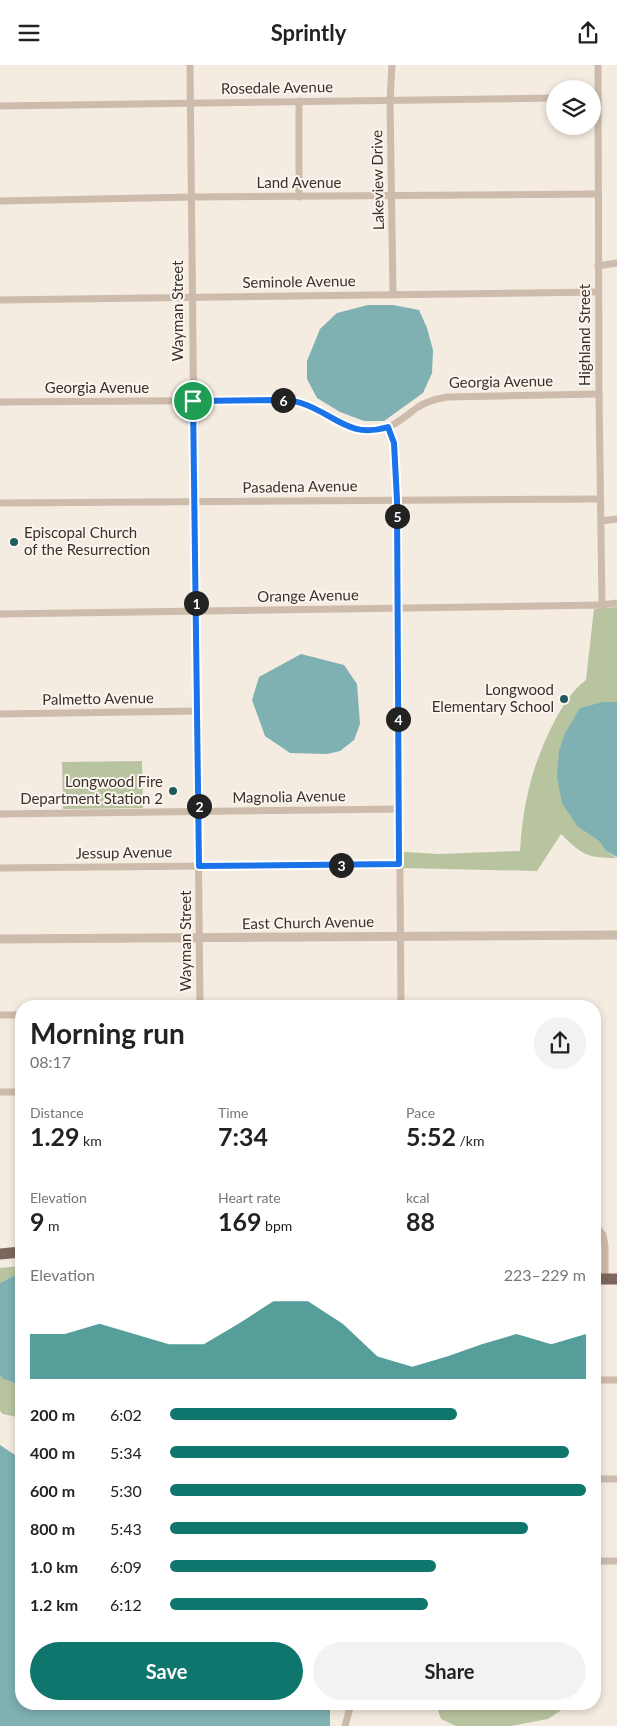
<!DOCTYPE html>
<meta charset="utf-8">
<style>
body{margin:0;font-family:Lato,sans-serif;background:#f2f2f2;color:#222;height:100vh;display:flex;flex-direction:column;font-size:19px;white-space:nowrap}
*{box-sizing:border-box;margin:0}
p{font-size:16px;color:#767676}
.icon{flex:none;width:28px;height:28px;fill:none;stroke:currentColor;stroke-width:2;stroke-linecap:round;stroke-linejoin:round}
.map{position:relative;flex:1;overflow:hidden}
.sheet{position:absolute;left:15px;top:935px;width:586px;height:710px;display:flex;flex-direction:column;background:#fff;border-radius:20px;box-shadow:0 2px 8px #0003}
.sheet>*{flex:none}
.fabs{position:absolute;left:546px;top:15px;display:grid;gap:10px}
.fabs a{display:grid;place-items:center;width:55px;height:55px;border-radius:50%;background:#fff;box-shadow:0 2px 8px #0003;font-size:25px}
.pin{position:absolute;display:grid;place-items:center;width:42px;height:42px;color:#fff;margin:-21px;border:2px solid #fff;border-radius:50%;box-shadow:0 1px 5px #0007}
.km{position:absolute;width:25px;height:25px;margin:-12px;border-radius:50%;background:#222;color:#fff;font-size:14px;line-height:25px;text-align:center}
.round{display:grid;place-items:center;flex:none;width:52px;height:52px;border-radius:26px;background:#f2f2f2}
.headline{display:flex;align-items:center;justify-content:space-between;height:85px;padding:0 15px}
h1{font-size:28px;font-weight:700;line-height:38px}
.metrics{display:grid;grid-template-columns:repeat(3,1fr);gap:8px;height:85px;padding:5px 15px}
.metrics div{display:grid;align-content:center}
.metrics b{font-size:25px;font-weight:700}
.metrics small{font-size:14px;font-weight:400}
.metrics p{font-size:14px}
.chart{height:140px;padding:10px 15px}
.chart p{display:flex;justify-content:space-between}
.chart svg{width:100%;height:90px;margin-top:5px;fill:#0f766e;opacity:.7}
.action{display:flex;gap:10px;margin-top:auto;padding:10px 15px}
.action a{flex:1;height:58px;border-radius:30px;background:#0f766e;color:#fff;font-size:20px;font-weight:700;line-height:58px;text-align:center}
.action a+a{background:#f2f2f2;color:#222}
ul{padding:0 15px;list-style:none;font-size:16px}
li{display:grid;grid-template-columns:80px 60px 1fr;align-items:center;height:38px}
li i{height:12px;border-radius:6px;background:#0f766e}
header{display:flex;justify-content:space-between;align-items:center;height:65px;padding:0 15px;background:#fff;font-size:22px;font-weight:700}
.map>svg:first-child{display:block}
.green{fill:#b8c4a0}
.water{fill:#7fb0b2}
.lines{fill:none;stroke-linecap:round;stroke-linejoin:round}
.minor{stroke:#cdbbac;stroke-width:7}
.tertiary{stroke:#cdbbac;stroke-width:9}
.primary{stroke:#7d675c;stroke-width:11}
.route-casing{stroke:#fff;stroke-width:10}
.route{stroke:#1a73e8;stroke-width:6}
.poi-dot{fill:#1f5a5e;stroke:#fbf5ee;stroke-width:2}
.labels{text-anchor:middle;stroke-width:4;stroke-linejoin:round;paint-order:stroke}
.street-label{font-size:15px;fill:#3b302b;stroke:#fbf5ee}
.poi-label{font-size:15px;fill:#3b302b;stroke:#fbf5ee;text-anchor:end}
</style>
<header><svg class="icon" aria-label="menu" viewBox="0 0 24 24"><path d="M4 6h16M4 12h16M4 18h16"/></svg>Sprintly<svg class="icon" aria-label="share" viewBox="0 0 24 24"><path d="M12 15V3M7 8l5-5 5 5M5 13v7h14v-7"/></svg></header>
<div class="map">
<svg width="617" height="1661" viewBox="0 0 617 1661">
<rect width="100%" height="100%" fill="#f4ebe1"/>
<g class="green">
<path d="M617,542V637H603L578,762L599,776L606,786L617,793C587,793 582,790 561,769L537,806L403,803V787L439,789L520,786C523,738 532,700 554,657C563,641 571,626 586,615L594,544Z"/>
<polygon points="142,696 143,743 63,744 62,697"/>
<polygon points="21,1201 21,1207 0,1218 0,1203"/>
<polygon points="0,1310 3,1314 21,1320 21,1353 3,1349 0,1346"/>
<polygon points="436,1639 567,1639 563,1644 548,1654 510,1661 456,1661 441,1654"/>
</g>
<g class="water">
<polygon points="368,240 393,240 419,245 427,263 433,285 432,308 423,328 384,356 364,356 340,347 317,333 307,314 307,296 320,264 337,248"/>
<polygon points="301,589 344,600 357,619 360,659 354,675 340,686 327,689 290,688 265,671 252,635 259,612"/>
<polygon points="603,637 617,637 617,792 606,786 599,776 578,762 562,738 557,712 559,686 565,668 580,643"/>
<polygon points="21,1207 21,1320 3,1314 0,1310 0,1218"/>
<polygon points="0,1380 21,1394 21,1639 330,1639 330,1661 0,1661"/>
</g>
<g class="lines">
<g class="minor">
<polyline points="190,0 200,941"/>
<polyline points="392,0 390,35 393,229"/>
<polyline points="598,0 599,329 602,540"/>
<polyline points="299,36 299,132"/>
<polyline points="0,41 555,33"/>
<polyline points="0,136 192,132 598,129"/>
<polyline points="598,201 617,198"/>
<polyline points="0,235 598,227"/>
<path d="M0,337L286,335C290,336 296,336 301,337C330,347 353,375 386,363C398,359 408,349 418,342C427,336 436,334 447,332L599,329"/>
<polyline points="388,362 394,378 397,435 401,941"/>
<polyline points="0,438 600,434"/>
<polyline points="601,456 617,454"/>
<polyline points="0,549 602,540 617,538"/>
<polyline points="0,649 197,646"/>
<polyline points="0,749 399,744"/>
<polyline points="0,803 399,799"/>
<polyline points="0,950 21,950"/>
<polyline points="0,1027 21,1027"/>
<polyline points="595,1160 603,1170 605,1181 605,1214"/>
<polyline points="595,1315 617,1315"/>
<polyline points="595,1414 617,1414"/>
<polyline points="595,1496 617,1496"/>
<polyline points="345,1661 351,1639"/>
</g>
<polyline class="tertiary" points="0,874 617,870"/>
<g class="primary">
<polyline points="0,1189 21,1187"/>
<polyline points="595,1214 617,1214"/>
</g>
</g>
<g class="lines">
<defs>
<path id="route" d="M286,335C290,336 296,336 301,338C335,349 348,374 388,362L394,378L397,435L399,799L199,801L193,336Z"/>
</defs>
<use href="#route" class="route-casing"/>
<use href="#route" class="route"/>
</g>
<g class="poi-dot">
<circle cx="14" cy="477" r="5"/>
<circle cx="564" cy="634" r="5"/>
<circle cx="173" cy="726" r="5"/>
</g>
<g class="labels">
<g class="street-label">
<text transform="translate(277 23) rotate(-1)" y="5">Rosedale Avenue</text>
<text transform="translate(378 115) rotate(-91)" y="5">Lakeview Drive</text>
<text x="299" y="123">Land Avenue</text>
<text transform="translate(299 217) rotate(-1)" y="5">Seminole Avenue</text>
<text transform="translate(178 246) rotate(-90)" y="5">Wayman Street</text>
<text transform="translate(585 270) rotate(-90)" y="5">Highland Street</text>
<text transform="translate(501 317) rotate(-1)" y="5">Georgia Avenue</text>
<text x="97" y="328">Georgia Avenue</text>
<text transform="translate(300 422) rotate(-1)" y="5">Pasadena Avenue</text>
<text transform="translate(308 531) rotate(-1)" y="5">Orange Avenue</text>
<text transform="translate(98 634) rotate(-1)" y="5">Palmetto Avenue</text>
<text transform="translate(289 732) rotate(-1)" y="5">Magnolia Avenue</text>
<text transform="translate(124 788) rotate(-1)" y="5">Jessup Avenue</text>
<text transform="translate(308 858) rotate(-1)" y="5">East Church Avenue</text>
<text transform="translate(186 876) rotate(-90)" y="5">Wayman Street</text>
</g>
<g class="poi-label">
<text x="24" y="473" text-anchor="start">Episcopal Church<tspan x="24" dy="17">of the Resurrection</tspan></text>
<text x="554" y="630">Longwood<tspan x="554" dy="17">Elementary School</tspan></text>
<text x="163" y="722">Longwood Fire<tspan x="163" dy="17">Department Station 2</tspan></text>
</g>
</g>
</svg>
<div class="fabs">
<a><svg class="icon" aria-label="layers" viewBox="0 0 24 24"><path d="M12 4l9 5-9 5-9-5zM3 14l9 5 9-5"/></svg></a>
</div>
<div class="pin" style="left:193px;top:336px;background:#1e9e55"><svg class="icon" aria-label="arrive" viewBox="0 0 24 24"><path d="M6 21V4h12l-3 4 3 4H6"/></svg></div>
<b class="km" style="left:196px;top:538px">1</b>
<b class="km" style="left:199px;top:741px">2</b>
<b class="km" style="left:341px;top:800px">3</b>
<b class="km" style="left:398px;top:654px">4</b>
<b class="km" style="left:397px;top:451px">5</b>
<b class="km" style="left:283px;top:335px">6</b>
<section class="sheet">
<div class="headline"><div><h1>Morning run</h1><p>08:17</p></div><a class="round"><svg class="icon" aria-label="share" viewBox="0 0 24 24"><path d="M12 15V3M7 8l5-5 5 5M5 13v7h14v-7"/></svg></a></div>
<div class="metrics">
<div><p>Distance</p><b>1.29<small> km</small></b></div>
<div><p>Time</p><b>7:34</b></div>
<div><p>Pace</p><b>5:52<small> /km</small></b></div>
</div>
<div class="metrics">
<div><p>Elevation</p><b>9<small> m</small></b></div>
<div><p>Heart rate</p><b>169<small> bpm</small></b></div>
<div><p>kcal</p><b>88</b></div>
</div>
<div class="chart"><p><span>Elevation</span>223–229 m</p>
<svg viewBox="0 0 160 44" preserveAspectRatio="none"><path d="M0 44V22L10 22L20 17L30 22L40 27L50 27L60 17L70 6L80 6L90 17L100 33L110 38L120 33L130 27L140 22L150 27L160 22V44z"/></svg>
</div>
<ul>
<li><b>200 m</b>6:02<i style="width:69%"></i></li>
<li><b>400 m</b>5:34<i style="width:96%"></i></li>
<li><b>600 m</b>5:30<i style="width:100%"></i></li>
<li><b>800 m</b>5:43<i style="width:86%"></i></li>
<li><b>1.0 km</b>6:09<i style="width:64%"></i></li>
<li><b>1.2 km</b>6:12<i style="width:62%"></i></li>
</ul>
<div class="action"><a>Save</a><a>Share</a></div>
</section>
</div>
